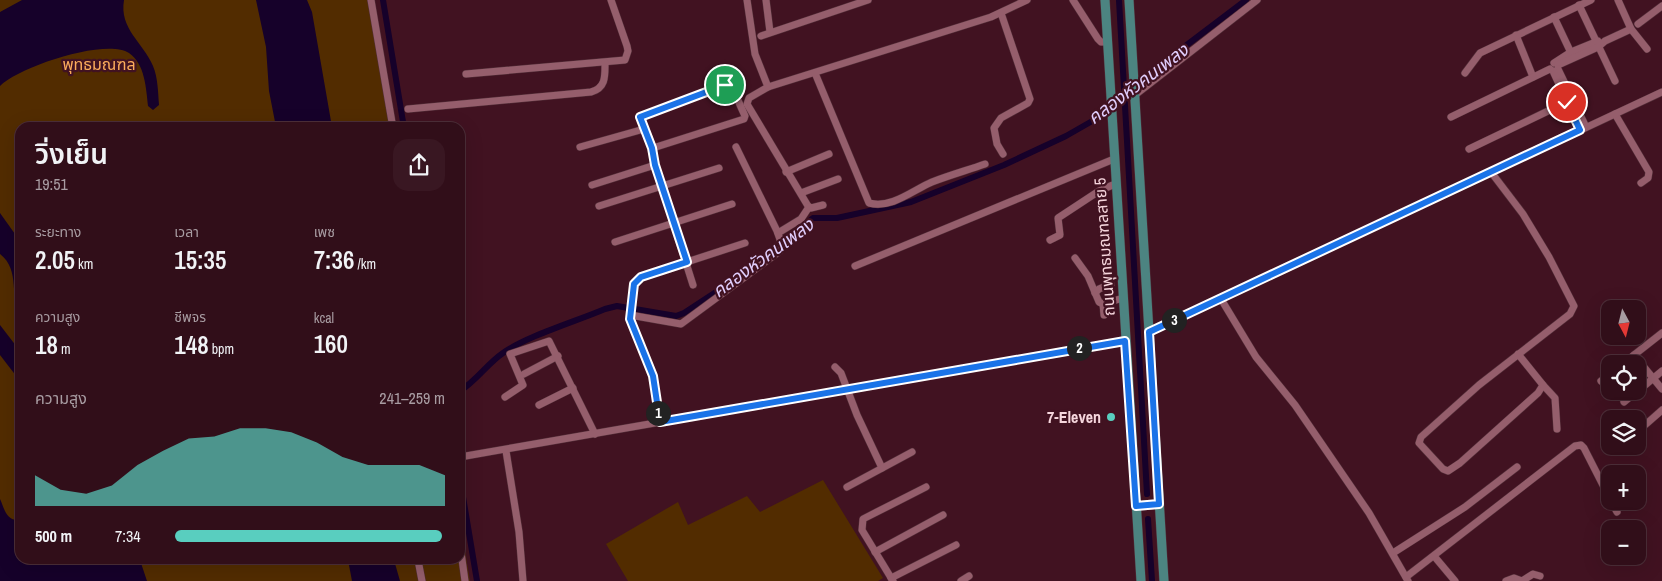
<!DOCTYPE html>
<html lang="th">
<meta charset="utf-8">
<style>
body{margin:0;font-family:"Archivo Narrow","Noto Sans Thai",sans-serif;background:#391722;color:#f1f3f6;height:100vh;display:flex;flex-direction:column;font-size:19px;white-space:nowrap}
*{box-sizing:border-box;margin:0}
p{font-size:16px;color:#a89ca2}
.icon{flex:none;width:28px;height:28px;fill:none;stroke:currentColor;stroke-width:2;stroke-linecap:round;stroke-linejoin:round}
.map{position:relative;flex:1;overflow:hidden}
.panel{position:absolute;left:15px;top:122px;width:450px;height:442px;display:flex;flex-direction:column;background:#310e19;border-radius:15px;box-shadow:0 5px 20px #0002,0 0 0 1px #4c2e38}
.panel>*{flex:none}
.needle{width:32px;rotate:173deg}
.controls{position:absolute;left:1601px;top:300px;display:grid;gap:10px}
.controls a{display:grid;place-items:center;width:45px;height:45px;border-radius:10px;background:#310e19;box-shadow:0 5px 20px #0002,0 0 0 1px #4c2e38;font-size:25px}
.pin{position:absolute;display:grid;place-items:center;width:42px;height:42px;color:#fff;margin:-21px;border:2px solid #fff;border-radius:50%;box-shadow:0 1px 5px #0007}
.km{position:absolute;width:25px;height:25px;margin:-12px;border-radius:50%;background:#222;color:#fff;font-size:14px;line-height:25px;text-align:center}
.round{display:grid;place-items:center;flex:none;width:52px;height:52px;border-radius:15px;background:#391722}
.summary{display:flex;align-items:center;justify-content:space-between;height:85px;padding:0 20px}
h1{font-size:28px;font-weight:600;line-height:38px}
.figures{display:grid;grid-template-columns:repeat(3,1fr);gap:8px;height:85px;padding:5px 20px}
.figures div{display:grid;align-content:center}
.figures b{font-size:25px;font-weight:600}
.figures small{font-size:14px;font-weight:400}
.figures p{font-size:14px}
.chart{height:140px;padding:10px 20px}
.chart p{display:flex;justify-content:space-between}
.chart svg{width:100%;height:90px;margin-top:5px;fill:#59cebf;opacity:.7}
ul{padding:0 20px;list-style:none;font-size:16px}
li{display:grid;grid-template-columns:80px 60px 1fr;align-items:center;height:38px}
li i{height:12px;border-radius:6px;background:#59cebf}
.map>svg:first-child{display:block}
.green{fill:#522c00}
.water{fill:#16012a}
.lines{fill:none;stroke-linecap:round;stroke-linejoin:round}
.canal{stroke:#16012a;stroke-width:6}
.minor-casing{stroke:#532f39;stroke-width:8}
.major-casing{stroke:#532f39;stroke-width:10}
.minor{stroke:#955e6c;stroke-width:7}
.major{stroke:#4c8481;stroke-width:9}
.route-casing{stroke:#fff;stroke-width:10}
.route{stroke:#1a73e8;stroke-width:6}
.poi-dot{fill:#59cebf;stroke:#411221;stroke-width:2}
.labels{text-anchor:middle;stroke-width:4.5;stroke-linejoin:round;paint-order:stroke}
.park-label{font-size:16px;fill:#fcac5c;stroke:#411221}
.street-label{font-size:16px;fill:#f6d6dd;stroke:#411221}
.poi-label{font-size:16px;font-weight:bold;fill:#f6d6dd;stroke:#411221;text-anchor:end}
.water-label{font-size:18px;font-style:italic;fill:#e1cefd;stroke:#411221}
</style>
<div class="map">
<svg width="1662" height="581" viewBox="0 0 1662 581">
<rect width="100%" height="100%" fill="#411221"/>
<g class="green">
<polygon points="0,0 373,0 395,127 20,128 20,560 460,560 460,521 470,581 0,581"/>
<polygon points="823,480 883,578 878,581 628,581 606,544 678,502 688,525 747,496 760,512"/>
</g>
<g class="water">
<path d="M22,0H124C119,29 143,42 153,66C158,78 158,92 159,105L153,110L148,106C146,88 145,64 129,53C105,38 19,67 0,86V12Z"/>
<polygon points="256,0 307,0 312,12 332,127 276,127 269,91 266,47"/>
<path d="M0,208V213L20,241V319C9,298 21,270 0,254Z"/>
<polygon points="0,325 20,351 20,381 0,355"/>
<path d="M0,499C5,510 6,521 20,520V560H140L147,581H0Z"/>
<polygon points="348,560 394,560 400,581 352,581"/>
</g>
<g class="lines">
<g class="canal">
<polyline points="383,0 404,128"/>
<polyline points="1119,0 1147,494"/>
<polyline points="762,261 813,218 837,218 911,202 1004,165 1066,136 1094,120 1163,63 1246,0"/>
<path d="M460,391C477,380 487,364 503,353C527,336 577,321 605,309L617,306L676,316L684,313L745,273"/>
<polyline points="460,479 477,581"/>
<polyline points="1148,519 1152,581"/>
</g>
<defs>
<g id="minor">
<polyline points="371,0 393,128"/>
<polyline points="747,0 755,54 768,87"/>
<polyline points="766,0 770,32"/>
<polyline points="1073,0 1098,39 1101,42 1106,42"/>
<polyline points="1618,0 1631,29 1647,49"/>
<polyline points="1579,5 1615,81"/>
<polyline points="1001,13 1030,99 1028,103 1001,118 994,128 997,144 1003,154"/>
<polyline points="1554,17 1572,55"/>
<polyline points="1638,24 1662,6"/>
<polyline points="1516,35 1533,77"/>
<polyline points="761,36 868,0"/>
<polyline points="1554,63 1571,52 1598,41"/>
<polyline points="1558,65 1598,47 1605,41 1631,29"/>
<polyline points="1558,69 1586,127"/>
<polyline points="1553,71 1580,130"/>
<path d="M815,73L869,203C892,209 913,190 932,182C950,175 968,170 985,164"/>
<polyline points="1465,73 1480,53 1591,0"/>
<polyline points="466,74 625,60 628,51 627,46 611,0"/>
<polyline points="1135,95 1257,0"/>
<path d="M408,109L591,92C606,88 605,76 605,63"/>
<polyline points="1615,114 1649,172 1648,178 1641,183"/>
<polyline points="1451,117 1550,69"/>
<polyline points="580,147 644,129"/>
<polyline points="653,148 744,119 745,116 732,87 725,85 640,117 653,148 655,165 693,285"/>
<polyline points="1469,149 1573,99"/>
<polyline points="786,172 829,154"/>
<polyline points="1491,172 1523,214 1549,257 1574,306 1570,314 1479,385 1421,437 1419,443 1443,469 1448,471 1460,463 1538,393 1543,385 1518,354"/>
<polyline points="592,185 655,165"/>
<polyline points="801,193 838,179"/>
<polyline points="823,205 811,208 808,206 747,104 749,98 768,87 991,17 1027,0"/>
<polyline points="599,206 719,168"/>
<polyline points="778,233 801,219 809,207"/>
<polyline points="1050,240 1060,235 1058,218 1099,191 1115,184"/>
<polyline points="615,242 732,204"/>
<polyline points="1075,258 1088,276 1099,302 1103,304 1123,298"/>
<polyline points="855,266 1114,159"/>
<polyline points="1095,293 1099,289 1111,284"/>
<polyline points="1221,299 1256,357 1295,405 1369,513 1408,581"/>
<polyline points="1103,304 1104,315"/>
<polyline points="630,315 681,324 780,251 782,245 777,231 736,147"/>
<polyline points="1149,332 1662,92"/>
<polyline points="1634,355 1662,333"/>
<polyline points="1623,364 1634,355 1662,389"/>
<polyline points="835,367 841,373 857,415 882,468"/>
<polyline points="524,374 558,356"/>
<polyline points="1601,381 1610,374"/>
<polyline points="1543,385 1555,398 1557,429"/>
<polyline points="1638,391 1662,371"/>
<polyline points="505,397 523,385 510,354 549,341 595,434"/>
<polyline points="1624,402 1637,391"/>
<polyline points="539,405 573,388"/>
<polyline points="660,422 653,376 630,319 634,283 641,277 745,243"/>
<polyline points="1645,425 1662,410"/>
<polyline points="506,451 519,532 523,581"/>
<polyline points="460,457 1125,341"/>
<polyline points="847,487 912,452"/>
<polyline points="1611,501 1617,512"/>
<polyline points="460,545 465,581"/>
<polyline points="875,552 943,515"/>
<polyline points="1393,553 1465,507 1517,467"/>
<polyline points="1434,556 1455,581"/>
<polyline points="418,560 422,581"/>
<polyline points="1406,577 1575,446 1581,445 1584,448 1610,499"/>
<polyline points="891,578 956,545"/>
<polyline points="893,581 862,530 863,519 926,487"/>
<polyline points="961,581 969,576"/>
<polyline points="1506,581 1514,578 1522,581 1533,574 1540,576"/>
</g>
<g id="major">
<polyline points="1105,0 1141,581"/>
<polyline points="1129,0 1164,581"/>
<polyline points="1136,506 1159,504"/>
</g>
</defs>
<use href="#minor" class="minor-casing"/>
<use href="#major" class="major-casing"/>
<use href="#minor" class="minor"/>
<use href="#major" class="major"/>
</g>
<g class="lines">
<defs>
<polyline id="route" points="725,85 640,117 652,148 655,165 687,262 641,277 634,284 630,319 653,376 660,422 1125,341 1136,506 1159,504 1149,332 1580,130 1567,102"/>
</defs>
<use href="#route" class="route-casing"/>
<use href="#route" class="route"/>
</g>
<circle class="poi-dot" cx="1111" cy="417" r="5"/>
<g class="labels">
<g class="park-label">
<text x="99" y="70">พุทธมณฑล</text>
</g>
<g class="street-label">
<text transform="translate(1104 247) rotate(-94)" y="6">ถนนพุทธมณฑลสาย 5</text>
</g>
<g class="poi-label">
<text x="1101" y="423">7-Eleven</text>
</g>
<g class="water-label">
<text transform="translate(1138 84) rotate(-37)" y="6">คลองหัวคนเพลง</text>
<text transform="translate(763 258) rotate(-36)" y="6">คลองหัวคนเพลง</text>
</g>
</g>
</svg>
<div class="controls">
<a><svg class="needle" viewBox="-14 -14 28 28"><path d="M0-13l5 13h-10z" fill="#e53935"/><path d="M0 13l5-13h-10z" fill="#a89ca2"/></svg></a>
<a><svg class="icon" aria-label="locate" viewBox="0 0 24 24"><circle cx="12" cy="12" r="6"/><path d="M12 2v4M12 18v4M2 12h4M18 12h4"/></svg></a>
<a><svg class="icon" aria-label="layers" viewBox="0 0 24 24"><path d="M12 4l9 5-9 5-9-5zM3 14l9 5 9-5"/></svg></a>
<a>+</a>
<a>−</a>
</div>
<div class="pin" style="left:725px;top:85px;background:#1e9e55"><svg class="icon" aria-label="arrive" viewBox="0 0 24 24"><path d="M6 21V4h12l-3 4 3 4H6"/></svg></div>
<div class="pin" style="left:1567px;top:102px;background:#d93025"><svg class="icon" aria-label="check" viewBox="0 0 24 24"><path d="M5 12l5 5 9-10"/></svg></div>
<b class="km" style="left:658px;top:413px">1</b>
<b class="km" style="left:1079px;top:348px">2</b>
<b class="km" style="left:1174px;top:320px">3</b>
<section class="panel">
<div class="summary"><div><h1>วิ่งเย็น</h1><p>19:51</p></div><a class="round"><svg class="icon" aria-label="share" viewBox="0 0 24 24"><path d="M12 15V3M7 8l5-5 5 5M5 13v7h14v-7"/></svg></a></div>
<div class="figures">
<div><p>ระยะทาง</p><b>2.05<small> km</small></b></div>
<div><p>เวลา</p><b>15:35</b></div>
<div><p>เพซ</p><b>7:36<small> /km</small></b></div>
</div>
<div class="figures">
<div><p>ความสูง</p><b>18<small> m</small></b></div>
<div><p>ชีพจร</p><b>148<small> bpm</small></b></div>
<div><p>kcal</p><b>160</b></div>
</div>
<div class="chart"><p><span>ความสูง</span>241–259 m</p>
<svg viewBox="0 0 160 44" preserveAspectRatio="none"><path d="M0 44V29L10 36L20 38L30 34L40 24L50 17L60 11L70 10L80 6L90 6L100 8L110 13L120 20L130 24L140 24L150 24L160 29V44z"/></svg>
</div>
<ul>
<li><b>500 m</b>7:34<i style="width:99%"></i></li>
</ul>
</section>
</div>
